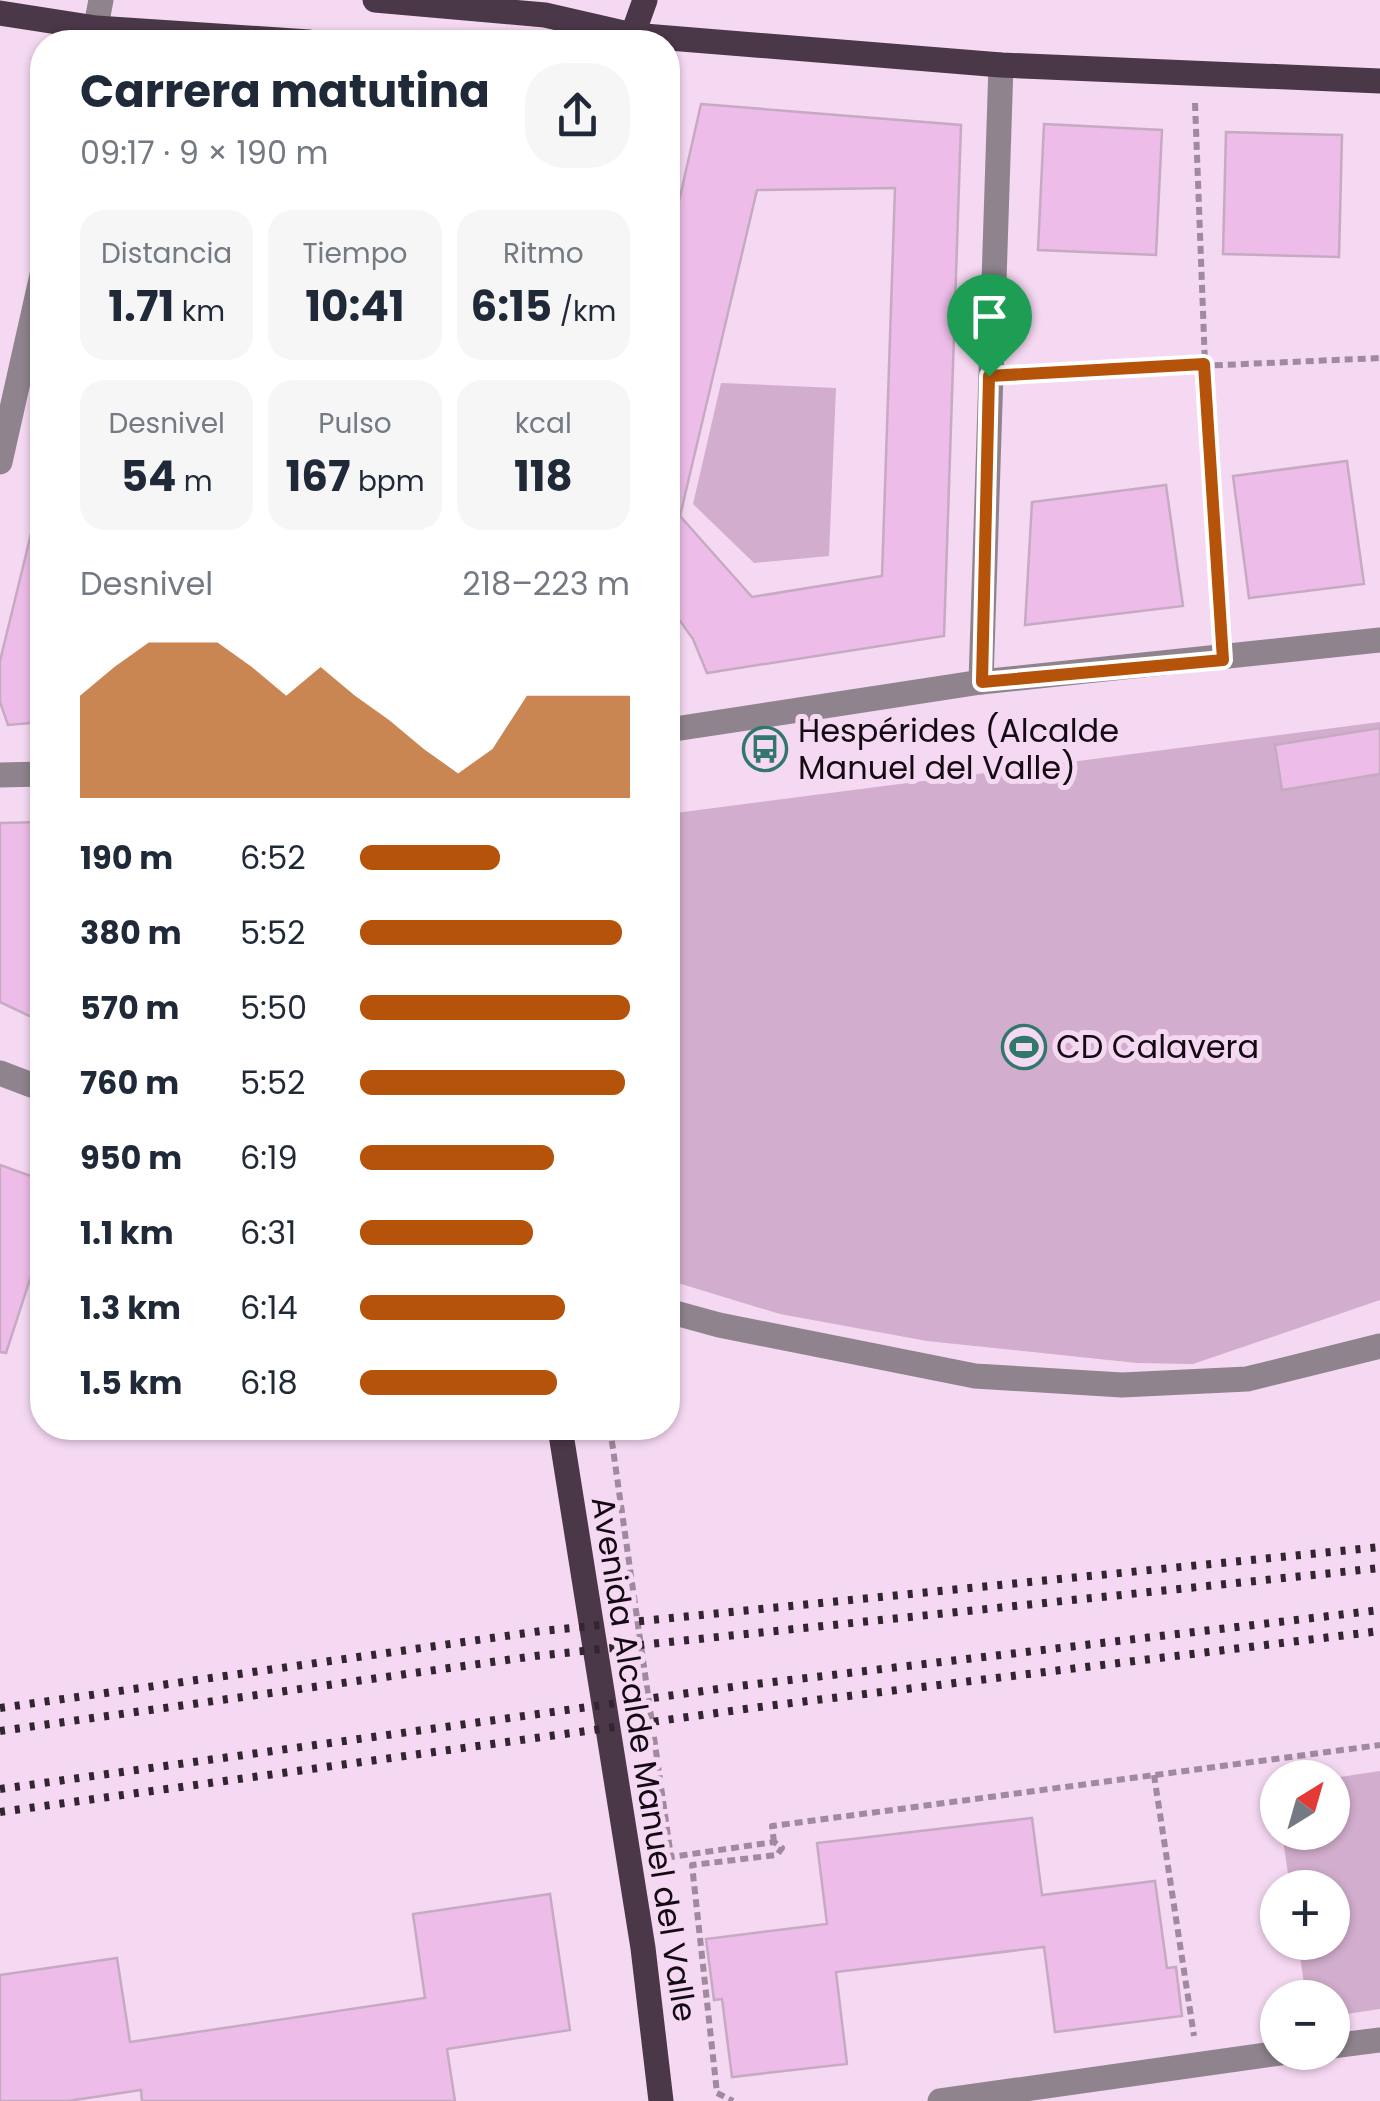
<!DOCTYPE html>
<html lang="es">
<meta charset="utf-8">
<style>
body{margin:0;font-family:Poppins,sans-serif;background:#f6f6f7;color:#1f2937;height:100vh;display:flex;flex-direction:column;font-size:38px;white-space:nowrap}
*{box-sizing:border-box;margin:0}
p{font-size:32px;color:#747a83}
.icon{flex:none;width:55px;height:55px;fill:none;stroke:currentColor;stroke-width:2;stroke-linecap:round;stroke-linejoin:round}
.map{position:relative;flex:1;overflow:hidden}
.drawer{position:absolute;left:30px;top:30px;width:650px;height:1410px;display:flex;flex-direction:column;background:#fff;border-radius:40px;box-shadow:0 2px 8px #0004}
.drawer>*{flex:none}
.needle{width:65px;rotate:37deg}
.buttons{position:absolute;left:1260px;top:1760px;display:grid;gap:20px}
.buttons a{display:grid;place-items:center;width:90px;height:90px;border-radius:50%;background:#fff;box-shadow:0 2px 8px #0004;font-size:50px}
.pin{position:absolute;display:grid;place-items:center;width:85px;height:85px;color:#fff;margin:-102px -42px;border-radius:50% 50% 50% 0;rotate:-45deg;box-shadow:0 0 10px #0007}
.pin .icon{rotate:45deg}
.round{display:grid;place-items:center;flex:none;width:105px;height:105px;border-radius:40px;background:#f6f6f7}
.head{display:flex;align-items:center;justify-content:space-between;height:170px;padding:0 50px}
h1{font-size:45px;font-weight:700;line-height:75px}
.figures{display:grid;grid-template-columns:repeat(3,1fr);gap:15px;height:170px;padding:10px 50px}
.figures div{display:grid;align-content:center;border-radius:25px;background:#f6f6f7;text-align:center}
.figures b{font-size:42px;font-weight:700}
.figures small{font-size:28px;font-weight:400}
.figures p{font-size:28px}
.chart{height:280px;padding:20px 50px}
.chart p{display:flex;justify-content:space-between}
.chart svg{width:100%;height:180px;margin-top:10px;fill:#b45309;opacity:.7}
ul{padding:0 50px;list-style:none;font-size:32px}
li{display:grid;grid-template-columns:160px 120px 1fr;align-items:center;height:75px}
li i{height:25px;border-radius:12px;background:#b45309}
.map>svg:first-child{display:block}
.green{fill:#d2adcd}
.building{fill:#eebce8;stroke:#c5abc2;stroke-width:2.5;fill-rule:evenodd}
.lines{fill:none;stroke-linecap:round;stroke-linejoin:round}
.path{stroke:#a08a9d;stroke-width:6;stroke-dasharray:8 5;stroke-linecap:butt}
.minor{stroke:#8f838d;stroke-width:25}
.major{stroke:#4a3748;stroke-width:25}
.rail{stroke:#322530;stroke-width:8;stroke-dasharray:5 10;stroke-linecap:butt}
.route-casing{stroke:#fff;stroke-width:20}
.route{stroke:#b45309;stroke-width:12}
.labels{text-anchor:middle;stroke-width:10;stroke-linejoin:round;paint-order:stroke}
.poi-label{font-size:32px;fill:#140a13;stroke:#f5d8f1;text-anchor:start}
.street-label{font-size:32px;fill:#140a13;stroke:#f5d8f1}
</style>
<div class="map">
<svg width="1380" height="2101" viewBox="0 0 1380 2101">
<rect width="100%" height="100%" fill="#f5d8f1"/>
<g class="green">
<polygon points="721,383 836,388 829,556 754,563 693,504"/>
<polygon points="1380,722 1380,1300 1193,1364 1137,1363 927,1341 780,1314 668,1280 668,814"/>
<polygon points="1380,1771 1380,2009 1333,2016 1332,1998 1306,1997 1298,1943 1332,1942 1332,1888 1290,1887 1282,1833 1332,1832 1333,1778"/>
</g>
<g class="building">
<path d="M701,104L961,125L944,636L707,673L693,639L668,604V250ZM895,188L882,576L752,597L680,516L757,190Z"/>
<polygon points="1044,124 1162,130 1156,255 1038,250"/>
<polygon points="1226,132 1342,135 1339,257 1223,254"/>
<polygon points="1347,461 1364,584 1249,598 1233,476"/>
<polygon points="1166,485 1183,606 1025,625 1032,502"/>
<polygon points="31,534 42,536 42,722 8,725 0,702 0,661"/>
<polygon points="1380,728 1380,774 1282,790 1275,745"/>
<polygon points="42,822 42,1022 0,1002 0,823"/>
<polygon points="0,1165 42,1180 42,1242 6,1353 0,1352"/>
<polygon points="1032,1818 1042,1895 1155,1881 1167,1968 1176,1967 1182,2016 1055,2032 1044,1947 836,1972 847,2064 732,2077 722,1999 714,2000 706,1939 827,1924 817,1843"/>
<polygon points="550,1894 570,2030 447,2049 455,2101 142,2101 141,2090 68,2101 0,2101 0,1975 117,1958 130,2042 425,1998 413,1914"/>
</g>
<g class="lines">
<g class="path">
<polyline points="1195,103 1205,364 1221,630"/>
<polyline points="1020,374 1380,358"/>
<polyline points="610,1428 671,1857 774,1842 782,1848 777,1855 692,1865 717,2093 733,2101"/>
<polyline points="1154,1775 1194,2036"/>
<polyline points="774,1842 772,1826 1380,1745"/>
</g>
<g class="minor">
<polyline points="93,42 101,0"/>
<polyline points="0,462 42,275"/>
<polyline points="981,682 1001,65"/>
<polyline points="668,730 981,682 1380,640"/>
<polyline points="0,775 42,774"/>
<polyline points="0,1073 42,1089"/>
<polyline points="668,1311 719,1325 975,1376 1122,1385 1247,1379 1380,1346"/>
<polyline points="1332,2046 1380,2040"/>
<polyline points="940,2101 1287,2052"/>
</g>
<g class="major">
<polyline points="375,0 545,15 632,35 1001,65 1380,81"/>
<polyline points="0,13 96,28 309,42"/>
<polyline points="630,42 645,0"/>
<polyline points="560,1428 643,1948 661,2101"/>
</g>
<g class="rail">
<polyline points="0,1708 541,1631 1380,1547"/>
<polyline points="0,1731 535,1656 1380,1568"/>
<polyline points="0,1789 739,1686 1380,1610"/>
<polyline points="0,1812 767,1706 1380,1631"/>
</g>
</g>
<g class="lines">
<defs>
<polygon id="route" points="1204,364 1223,660 982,682 989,376"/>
</defs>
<use href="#route" class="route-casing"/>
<use href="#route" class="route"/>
</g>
<defs>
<symbol id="bus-ring" viewBox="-11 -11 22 22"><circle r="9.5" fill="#f5d8f1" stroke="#32776c" stroke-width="1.5"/><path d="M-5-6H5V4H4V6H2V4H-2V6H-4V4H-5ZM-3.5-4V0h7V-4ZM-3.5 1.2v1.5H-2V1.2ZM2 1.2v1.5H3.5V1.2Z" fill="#32776c"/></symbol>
<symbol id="stadium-ring" viewBox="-11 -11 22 22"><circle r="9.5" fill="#f5d8f1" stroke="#32776c" stroke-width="1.5"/><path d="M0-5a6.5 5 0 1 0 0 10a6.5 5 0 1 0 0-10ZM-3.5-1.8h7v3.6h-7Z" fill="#32776c"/></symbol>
</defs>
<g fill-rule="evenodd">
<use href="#bus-ring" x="740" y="724" width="50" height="50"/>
<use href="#stadium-ring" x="999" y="1022" width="50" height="50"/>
</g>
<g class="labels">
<g class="poi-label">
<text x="798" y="742">Hespérides (Alcalde<tspan x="798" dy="37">Manuel del Valle)</tspan></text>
<text x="1056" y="1058">CD Calavera</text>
</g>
<g class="street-label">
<text transform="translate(644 1759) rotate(81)" y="11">Avenida Alcalde Manuel del Valle</text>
</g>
</g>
</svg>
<div class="buttons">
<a><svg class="needle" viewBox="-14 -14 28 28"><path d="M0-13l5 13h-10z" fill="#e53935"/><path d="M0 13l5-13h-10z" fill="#747a83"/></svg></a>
<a>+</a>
<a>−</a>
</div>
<div class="pin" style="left:989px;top:376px;background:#1e9e55"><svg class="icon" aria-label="arrive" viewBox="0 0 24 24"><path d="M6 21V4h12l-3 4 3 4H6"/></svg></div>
<section class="drawer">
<div class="head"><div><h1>Carrera matutina</h1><p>09:17 · 9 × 190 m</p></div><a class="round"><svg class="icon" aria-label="share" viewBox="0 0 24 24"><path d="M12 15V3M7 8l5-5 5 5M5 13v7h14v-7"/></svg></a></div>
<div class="figures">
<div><p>Distancia</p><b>1.71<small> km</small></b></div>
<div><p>Tiempo</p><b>10:41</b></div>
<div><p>Ritmo</p><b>6:15<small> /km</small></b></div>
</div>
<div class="figures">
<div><p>Desnivel</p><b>54<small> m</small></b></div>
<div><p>Pulso</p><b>167<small> bpm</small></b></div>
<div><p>kcal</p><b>118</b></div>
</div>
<div class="chart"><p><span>Desnivel</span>218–223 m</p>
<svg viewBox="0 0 160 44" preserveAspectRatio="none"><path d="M0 44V19L10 12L20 6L30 6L40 6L50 12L60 19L70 12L80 19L90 25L100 32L110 38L120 32L130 19L140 19L150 19L160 19V44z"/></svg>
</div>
<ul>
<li><b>190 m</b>6:52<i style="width:52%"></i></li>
<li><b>380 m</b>5:52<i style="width:97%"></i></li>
<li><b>570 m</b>5:50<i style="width:100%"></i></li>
<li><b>760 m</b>5:52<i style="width:98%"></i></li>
<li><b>950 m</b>6:19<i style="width:72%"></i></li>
<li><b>1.1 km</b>6:31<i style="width:64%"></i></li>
<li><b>1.3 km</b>6:14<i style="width:76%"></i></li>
<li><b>1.5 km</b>6:18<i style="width:73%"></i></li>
</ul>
</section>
</div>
